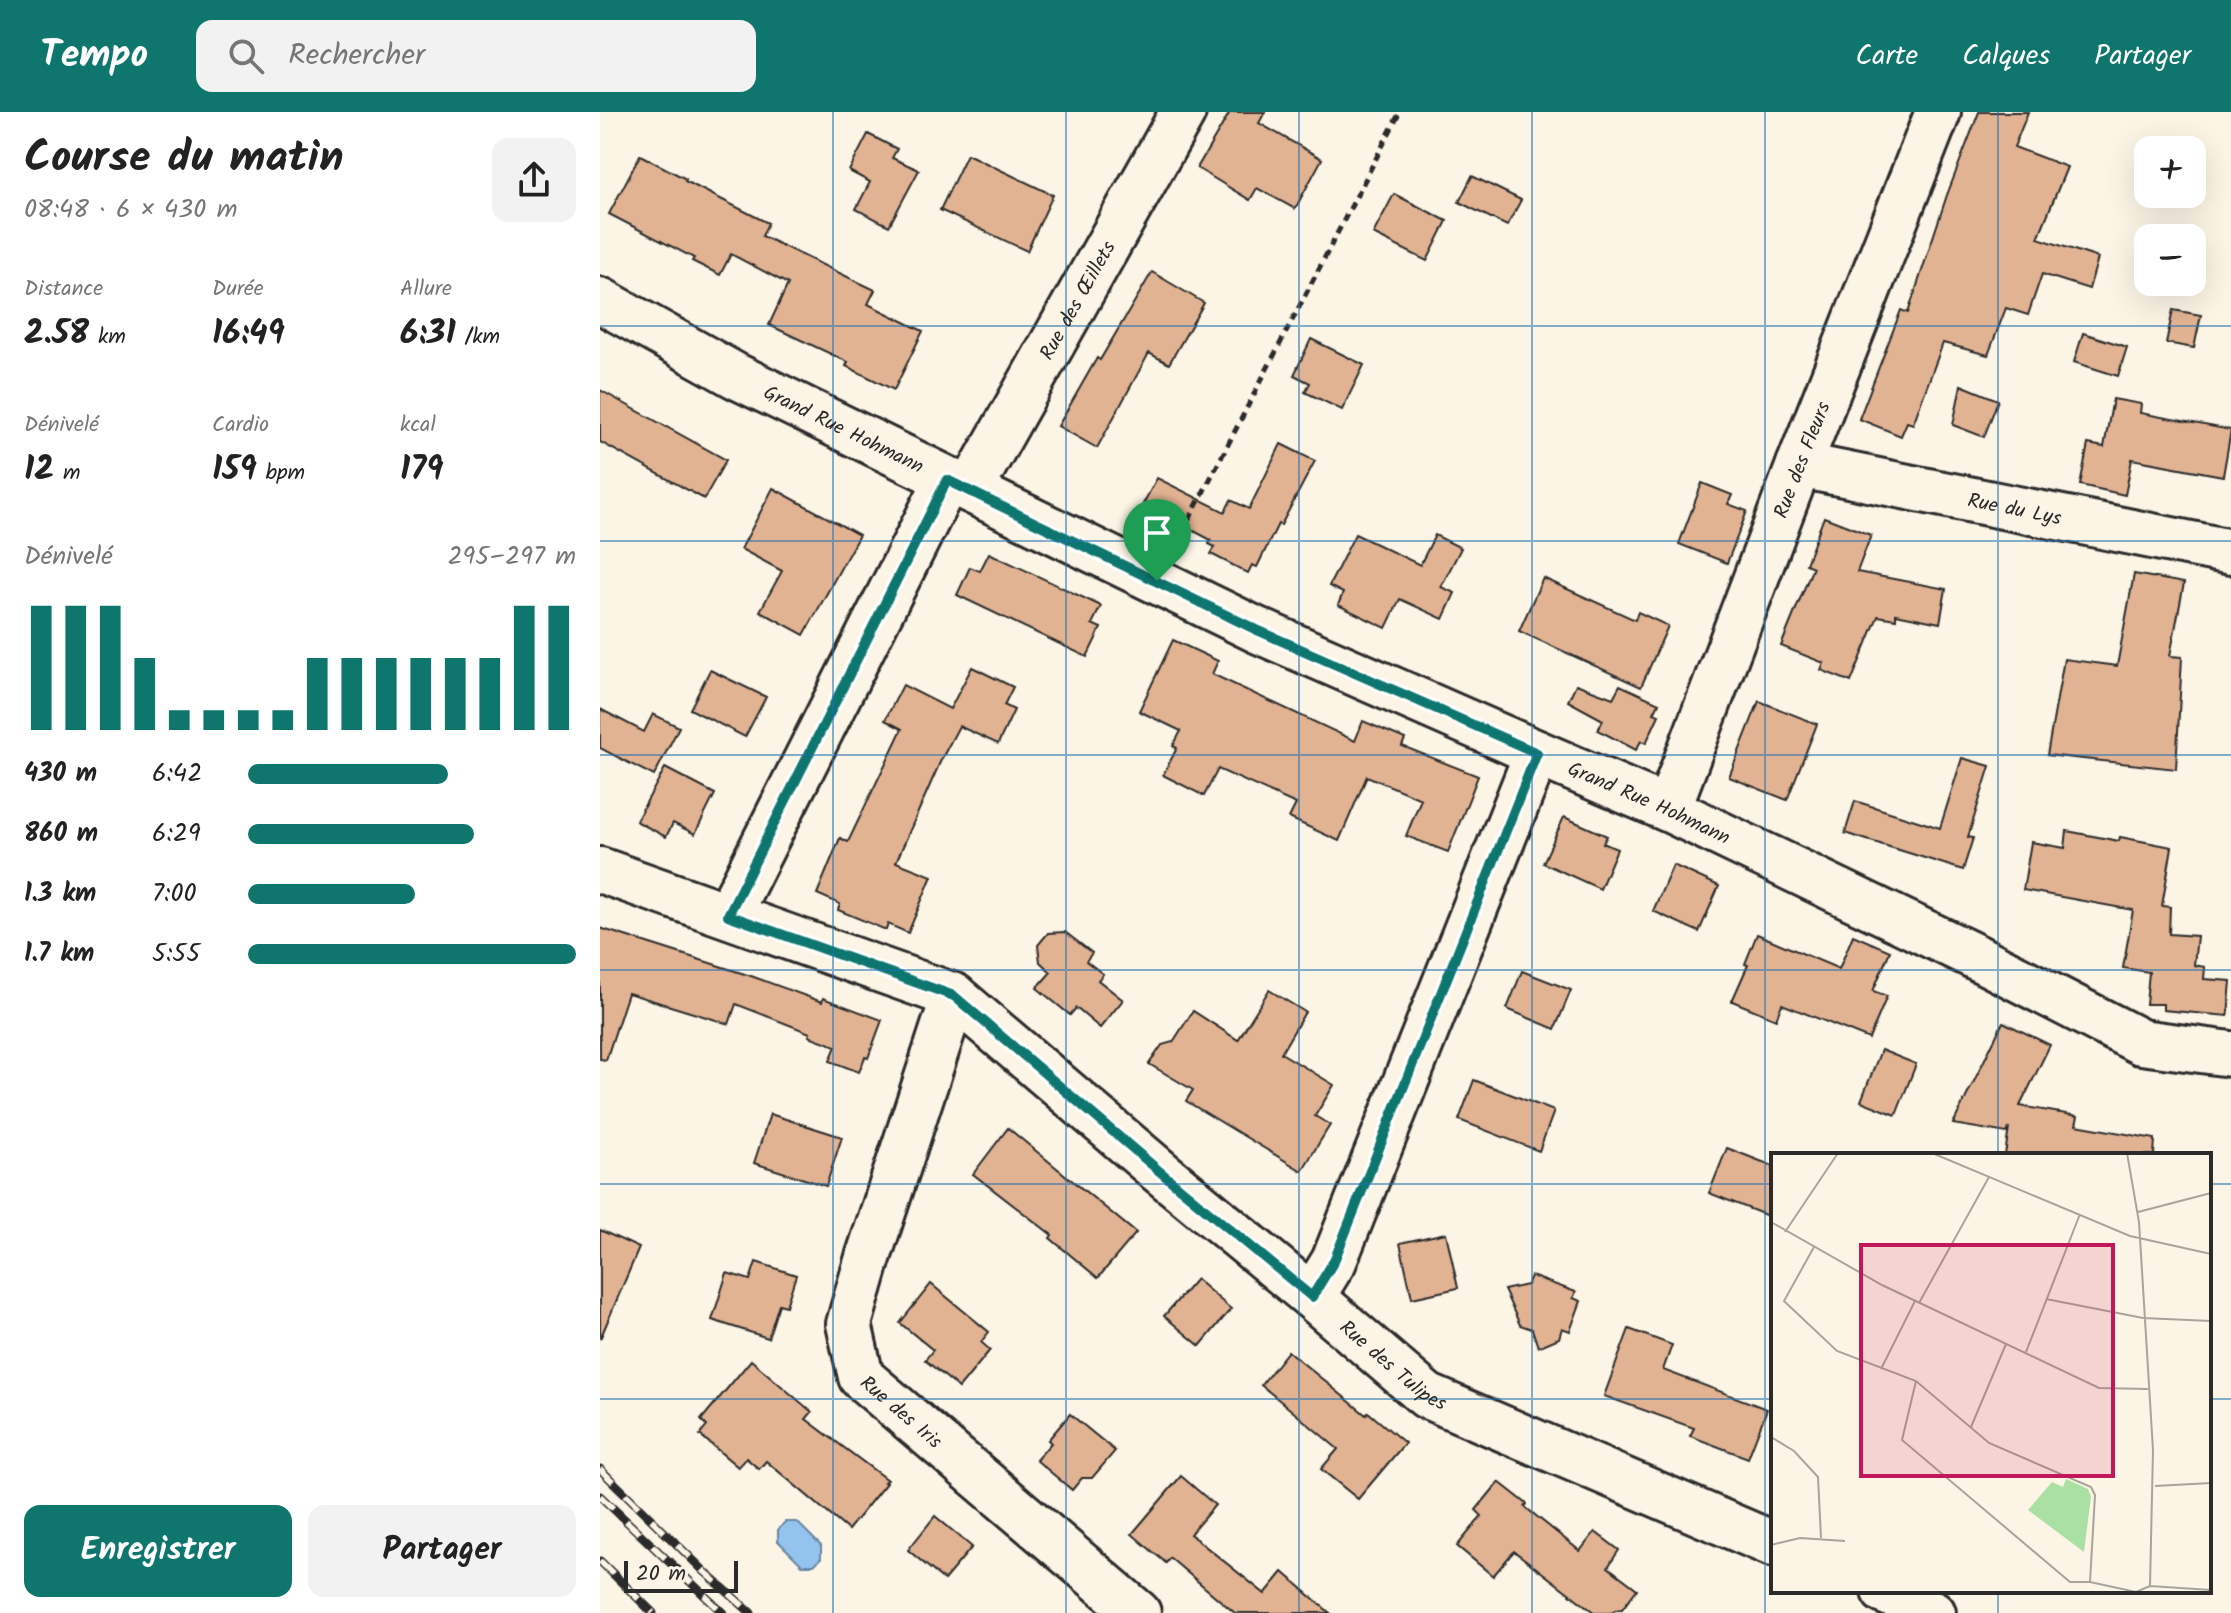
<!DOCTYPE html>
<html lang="fr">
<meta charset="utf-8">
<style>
body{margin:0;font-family:Kalam,sans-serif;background:#f2f2f2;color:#222;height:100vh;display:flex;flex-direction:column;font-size:30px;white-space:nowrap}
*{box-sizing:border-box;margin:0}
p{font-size:26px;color:#767676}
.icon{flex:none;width:44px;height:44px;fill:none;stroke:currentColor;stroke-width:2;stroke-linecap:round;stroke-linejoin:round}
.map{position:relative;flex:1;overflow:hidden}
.drawer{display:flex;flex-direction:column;background:#fff;width:600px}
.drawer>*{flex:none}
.tools{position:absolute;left:1534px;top:24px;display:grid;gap:16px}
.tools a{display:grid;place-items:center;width:72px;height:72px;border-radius:16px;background:#fff;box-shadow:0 8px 32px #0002;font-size:40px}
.scale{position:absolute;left:24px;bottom:20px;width:114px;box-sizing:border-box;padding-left:8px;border:4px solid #2b2b2b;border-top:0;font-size:22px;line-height:28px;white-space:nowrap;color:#2b2b2b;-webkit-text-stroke:6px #fcf5e5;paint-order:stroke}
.pin{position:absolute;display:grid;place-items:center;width:68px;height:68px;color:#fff;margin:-82px -34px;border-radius:50% 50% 50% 0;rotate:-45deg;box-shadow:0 0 8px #0007}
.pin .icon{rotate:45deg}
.round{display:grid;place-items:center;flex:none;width:84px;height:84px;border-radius:16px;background:#f2f2f2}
.headline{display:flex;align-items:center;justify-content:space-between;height:136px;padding:0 24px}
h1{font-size:44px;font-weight:700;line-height:60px}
.metrics{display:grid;grid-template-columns:repeat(3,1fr);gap:12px;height:136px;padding:8px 24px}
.metrics div{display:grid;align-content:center}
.metrics b{font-size:34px;font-weight:700}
.metrics small{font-size:22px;font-weight:400}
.metrics p{font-size:22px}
.chart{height:224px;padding:16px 24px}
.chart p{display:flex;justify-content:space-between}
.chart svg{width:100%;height:144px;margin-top:8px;stroke:#0f766e;stroke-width:6}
.cta{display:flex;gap:16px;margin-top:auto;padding:16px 24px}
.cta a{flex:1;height:92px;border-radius:16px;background:#0f766e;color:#fff;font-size:32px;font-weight:700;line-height:92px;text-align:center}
.cta a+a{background:#f2f2f2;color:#222}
ul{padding:0 24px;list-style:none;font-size:26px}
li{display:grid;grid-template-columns:128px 96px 1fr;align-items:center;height:60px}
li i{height:20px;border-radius:10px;background:#0f766e}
header{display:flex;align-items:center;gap:48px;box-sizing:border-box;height:112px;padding:0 40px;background:#0f766e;color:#fff}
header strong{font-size:38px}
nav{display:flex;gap:44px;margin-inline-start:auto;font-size:28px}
.search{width:560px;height:72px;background:#f2f2f2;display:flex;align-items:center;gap:20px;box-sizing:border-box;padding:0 28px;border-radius:16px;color:#767676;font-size:30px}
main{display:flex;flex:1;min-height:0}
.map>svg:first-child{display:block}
.water{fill:#95c3ef;stroke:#6b86a1;stroke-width:2}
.building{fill:#e2b393;stroke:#2b2b2b;stroke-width:2}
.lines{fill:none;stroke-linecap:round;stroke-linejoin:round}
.minor-casing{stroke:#2b2b2b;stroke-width:50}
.path{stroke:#2b2b2b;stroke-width:5;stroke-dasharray:8 6;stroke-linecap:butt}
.minor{stroke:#fcf5e5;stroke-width:44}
.rail-casing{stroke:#2b2b2b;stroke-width:9}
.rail{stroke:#fcf5e5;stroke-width:6;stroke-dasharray:18;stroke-linecap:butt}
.route-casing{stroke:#fff;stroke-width:16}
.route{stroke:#0f766e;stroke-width:10}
.grid{fill:none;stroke:#1f6fb2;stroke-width:2;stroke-opacity:0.55}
.labels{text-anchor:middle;stroke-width:7;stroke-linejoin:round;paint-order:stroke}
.street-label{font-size:20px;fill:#2b2b2b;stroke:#fcf5e5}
.inset-road{fill:none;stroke:#a8a49b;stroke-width:2}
.view{fill:#c2185b;fill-opacity:0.15;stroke:#c2185b;stroke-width:4}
.inset-edge{fill:none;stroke:#2b2b2b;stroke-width:4}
</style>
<header>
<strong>Tempo</strong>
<div class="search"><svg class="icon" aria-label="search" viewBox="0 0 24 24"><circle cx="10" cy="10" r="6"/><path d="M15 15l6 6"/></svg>Rechercher</div>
<nav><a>Carte</a><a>Calques</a><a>Partager</a></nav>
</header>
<main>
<section class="drawer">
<div class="headline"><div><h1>Course du matin</h1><p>08:48 · 6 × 430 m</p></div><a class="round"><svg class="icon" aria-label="share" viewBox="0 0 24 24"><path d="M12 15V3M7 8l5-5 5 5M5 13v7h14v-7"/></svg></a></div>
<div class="metrics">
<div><p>Distance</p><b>2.58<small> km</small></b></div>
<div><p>Durée</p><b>16:49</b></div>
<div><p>Allure</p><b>6:31<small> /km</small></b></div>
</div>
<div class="metrics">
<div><p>Dénivelé</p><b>12<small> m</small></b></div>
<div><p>Cardio</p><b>159<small> bpm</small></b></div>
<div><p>kcal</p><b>179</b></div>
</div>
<div class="chart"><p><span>Dénivelé</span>295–297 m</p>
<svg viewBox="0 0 160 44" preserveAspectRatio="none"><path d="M5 44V6M15 44V6M25 44V6M35 44V22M45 44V38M55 44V38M65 44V38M75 44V38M85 44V22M95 44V22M105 44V22M115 44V22M125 44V22M135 44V22M145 44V6M155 44V6"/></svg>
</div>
<ul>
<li><b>430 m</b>6:42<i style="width:61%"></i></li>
<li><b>860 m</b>6:29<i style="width:69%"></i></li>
<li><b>1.3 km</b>7:00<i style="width:51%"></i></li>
<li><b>1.7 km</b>5:55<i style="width:100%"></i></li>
</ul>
<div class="cta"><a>Enregistrer</a><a>Partager</a></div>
</section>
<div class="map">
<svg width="1631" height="1501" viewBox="0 0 1631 1501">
<rect width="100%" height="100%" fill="#fcf5e5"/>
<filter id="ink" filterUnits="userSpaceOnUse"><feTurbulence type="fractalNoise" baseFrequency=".0125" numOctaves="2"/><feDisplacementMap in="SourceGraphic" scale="16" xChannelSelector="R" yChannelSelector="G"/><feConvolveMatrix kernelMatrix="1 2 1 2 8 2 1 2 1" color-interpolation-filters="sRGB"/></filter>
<g filter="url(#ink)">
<polygon class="water" points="185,1410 197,1410 221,1434 221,1446 214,1453 202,1453 178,1429 178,1418"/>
<g class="building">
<polygon points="630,0 665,0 659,11 722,47 695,97 657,76 650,88 597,56"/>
<polygon points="1379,0 1428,0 1414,35 1467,55 1438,126 1498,146 1489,177 1442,162 1428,203 1406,196 1388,243 1343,231 1313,312 1307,310 1301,324 1259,307 1301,198 1308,201 1347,83"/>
<polygon points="268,22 297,37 292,46 319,58 289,114 256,97 270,70 249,59"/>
<polygon points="367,42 453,83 427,139 340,98"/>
<polygon points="40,43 86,67 85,69 168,111 162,124 275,178 268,192 323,219 294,278 246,254 248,250 169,213 188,172 131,142 120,163 92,149 94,146 9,102"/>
<polygon points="872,64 921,88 907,114 859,90"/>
<polygon points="794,82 847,109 827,149 773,122"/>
<polygon points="552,160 604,191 569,252 549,241 497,336 458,314 497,246 500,248"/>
<polygon points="1573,198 1601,203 1594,236 1566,231"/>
<polygon points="1483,221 1527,235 1518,264 1474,250"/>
<polygon points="711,227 764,253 742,298 705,280 710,271 694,263"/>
<polygon points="1361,273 1398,288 1384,325 1353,313"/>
<polygon points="0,278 126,348 104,387 0,330"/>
<polygon points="1513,287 1541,292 1540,301 1631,318 1623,364 1532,347 1525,383 1480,373 1488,332 1504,335"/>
<polygon points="681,332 715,349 681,413 678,412 657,455 652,453 648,461 611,442 615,435 609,432 611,428 543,392 557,366 625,400 631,388 649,397"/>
<polygon points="1102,371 1132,383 1128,392 1147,399 1127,451 1079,432"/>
<polygon points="173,376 259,423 204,523 160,499 182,459 141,437"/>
<polygon points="1224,405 1271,423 1257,460 1346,477 1340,511 1296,502 1296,507 1278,504 1251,570 1221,558 1224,551 1181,534 1213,455 1206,452"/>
<polygon points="755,422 820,453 835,423 861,436 841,475 855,481 843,507 800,487 786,516 738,493 743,481 729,474"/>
<polygon points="389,441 501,494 492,512 501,516 487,545 357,483 370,455 380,459"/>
<polygon points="1534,462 1584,471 1570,544 1582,545 1576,657 1447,643 1464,547 1517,554"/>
<polygon points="943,466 1035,508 1038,500 1068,514 1041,575 919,519"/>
<polygon points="573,528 618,549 612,562 755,629 763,609 805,627 802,634 878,664 848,740 806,724 821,687 767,664 739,729 689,706 696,692 618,657 604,684 563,663 577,636 573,634 581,619 539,599"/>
<polygon points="372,555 413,575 404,593 414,598 398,632 359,614 341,648 296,750 332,764 308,821 288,812 286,818 238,798 240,792 217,782 240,726 248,730 302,617 285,608 303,573 350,597"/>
<polygon points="110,558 166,585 145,625 90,597"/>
<polygon points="976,572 1013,586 1020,573 1059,591 1054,601 1059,603 1046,631 1041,629 1036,638 998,618 1003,608 968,589"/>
<polygon points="1159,589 1217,612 1187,688 1129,665"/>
<polygon points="0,597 44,620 53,602 79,615 54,664 0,636"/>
<polygon points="1362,646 1390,654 1368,725 1373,726 1363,758 1245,721 1255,689 1340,716"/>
<polygon points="65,656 115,682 95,722 73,711 66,725 36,709"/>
<polygon points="964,705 1007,724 1003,731 1017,737 1000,777 943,751"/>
<polygon points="1467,719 1519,729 1520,725 1572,735 1562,794 1570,795 1569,822 1597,824 1594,853 1605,855 1604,867 1631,869 1628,904 1563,898 1563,892 1546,892 1549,860 1523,856 1533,798 1423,778 1431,730 1465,736"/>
<polygon points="1073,753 1119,774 1099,820 1053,799"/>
<polygon points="0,816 151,864 222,890 223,886 282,908 268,946 265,945 259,960 230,949 236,934 209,924 210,921 136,892 129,912 28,881 6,948 0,947"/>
<polygon points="465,820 492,841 486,849 503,862 498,868 523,888 500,916 476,896 470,903 437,876 451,860 440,850 438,833 448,821"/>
<polygon points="1157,822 1239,857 1253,823 1290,839 1273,879 1287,884 1269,927 1182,892 1176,907 1132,889 1148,853 1145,852"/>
<polygon points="922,859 971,878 955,917 907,897"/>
<polygon points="669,878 705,900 681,941 734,973 715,1004 730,1013 702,1059 586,989 593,978 549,952 562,933 573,930 593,899 638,928"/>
<polygon points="1403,910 1450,933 1420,994 1478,1004 1476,1013 1555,1027 1554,1043 1405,1043 1409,1016 1407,1021 1353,1012"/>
<polygon points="1281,938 1316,952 1296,1003 1261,989"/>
<polygon points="874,968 954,999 939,1039 859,1008"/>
<polygon points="170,1002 242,1025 226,1074 154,1051"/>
<polygon points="408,1016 536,1121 498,1166 450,1126 452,1123 373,1062"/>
<polygon points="1127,1036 1173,1054 1173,1106 1109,1081"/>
<polygon points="0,1118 39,1136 0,1227"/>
<polygon points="846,1121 858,1176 812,1186 800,1131"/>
<polygon points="156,1150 196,1163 186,1194 179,1192 168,1226 112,1208 127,1161 150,1168"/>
<polygon points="931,1164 976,1180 973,1186 981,1189 970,1219 962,1216 959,1226 938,1235 932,1217 920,1213 904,1178 927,1173"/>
<polygon points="596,1167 631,1197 600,1234 564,1204"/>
<polygon points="331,1172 389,1220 381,1230 390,1238 359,1276 325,1248 333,1238 300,1211"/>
<polygon points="1029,1217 1072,1233 1063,1258 1167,1297 1148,1346 1090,1324 1094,1316 1004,1284"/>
<polygon points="688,1239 766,1303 768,1300 805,1331 758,1387 721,1357 738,1337 661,1273"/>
<polygon points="151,1248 212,1300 206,1307 287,1368 284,1370 286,1371 248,1418 166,1349 159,1357 146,1346 138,1355 100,1323 107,1314 101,1308"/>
<polygon points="470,1302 515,1339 492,1366 482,1366 472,1378 436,1348 451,1331 448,1328"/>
<polygon points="581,1364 615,1393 590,1422 665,1482 683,1460 730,1501 635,1501 570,1446 566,1451 532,1422"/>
<polygon points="899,1370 927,1392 925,1395 980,1439 995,1420 1019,1438 1008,1455 1037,1477 1022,1497 1015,1498 1012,1501 995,1501 914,1439 893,1464 857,1434 882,1404 876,1398"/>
<polygon points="335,1404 372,1435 344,1468 308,1438"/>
</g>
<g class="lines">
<defs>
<g id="minor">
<path id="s1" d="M0,188L136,264L657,518L937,641L1068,697L1374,844L1541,930L1631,942"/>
<path id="s2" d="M1199,353L1631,440"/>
<path id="s3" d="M370,378L583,0"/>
<path id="s4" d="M1068,697L1199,353L1338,0"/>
<path id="s5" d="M0,758L354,884L558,1058L712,1185L827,1284L1173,1432"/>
<polyline points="128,803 347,368"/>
<path id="s6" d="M354,884L267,1149L249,1212L261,1265L538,1501"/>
<polyline points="712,1185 734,1149 937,641"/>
<polyline points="1284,1479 1333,1501"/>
</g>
</defs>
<use href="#minor" class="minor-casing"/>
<polyline class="path" points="576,433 800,0"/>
<use href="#minor" class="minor"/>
<defs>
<g id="rail">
<polyline points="0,1357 104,1459 151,1501"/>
<polyline points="0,1384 123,1501"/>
<polyline points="0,1449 53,1501"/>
</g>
</defs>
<use href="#rail" class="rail-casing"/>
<use href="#rail" class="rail"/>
</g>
</g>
<g class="lines" filter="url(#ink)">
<defs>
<polygon id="route" points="347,368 657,518 937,641 734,1149 712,1185 558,1058 354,884 128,803"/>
</defs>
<use href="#route" class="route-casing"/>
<use href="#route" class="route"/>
</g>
<path class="grid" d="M233,0V1501M466,0V1501M699,0V1501M932,0V1501M1165,0V1501M1398,0V1043M0,214H1631M0,429H1631M0,643H1631M0,858H1631M0,1072H1173M1609,1072H1631M0,1287H1173M1609,1287H1631M1398,1479V1501"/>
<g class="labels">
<g class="street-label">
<text dy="7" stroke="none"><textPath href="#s3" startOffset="218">Rue des Œillets</textPath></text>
<text dy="7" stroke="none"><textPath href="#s1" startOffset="276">Grand Rue Hohmann</textPath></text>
<text dy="7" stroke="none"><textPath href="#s4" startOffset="374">Rue des Fleurs</textPath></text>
<text dy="7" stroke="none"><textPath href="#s2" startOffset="220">Rue du Lys</textPath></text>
<text dy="7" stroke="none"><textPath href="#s1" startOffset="1164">Grand Rue Hohmann</textPath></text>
<text dy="7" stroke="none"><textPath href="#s5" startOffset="950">Rue des Tulipes</textPath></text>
<text dy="7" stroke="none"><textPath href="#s6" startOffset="452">Rue des Iris</textPath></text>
</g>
</g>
<g transform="translate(1171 1041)">
<rect width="440" height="440" fill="#fcf5e5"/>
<path d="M295,326L317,336L320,344L313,399L257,357L281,329L292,334Z" fill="#aae0a3"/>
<path class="inset-road" d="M161,0L359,83L440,101M356,0L368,69L382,297L379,433M367,59L440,40M0,69L111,132L328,235L377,236M14,79L67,0M43,94L13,148L66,198L145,228L218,290L320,334L324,342L319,429M275,146L372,165L440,168M148,150L218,24M255,199L309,61M110,216L144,148M145,228L131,287L299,429H319M200,274L235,191M0,284L23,298L47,324L50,385M384,333L440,330M0,392L29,385L74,388M319,429L365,439L379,433M379,433L440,437"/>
<path class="view" d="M90,92H342V323H90Z"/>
<rect width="440" height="440" class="inset-edge"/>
</g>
</svg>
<div class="tools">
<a>+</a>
<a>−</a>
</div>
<div class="scale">20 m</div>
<div class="pin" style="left:557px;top:469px;background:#1e9e55"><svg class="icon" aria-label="arrive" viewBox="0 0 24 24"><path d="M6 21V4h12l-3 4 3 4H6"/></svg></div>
</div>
</main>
